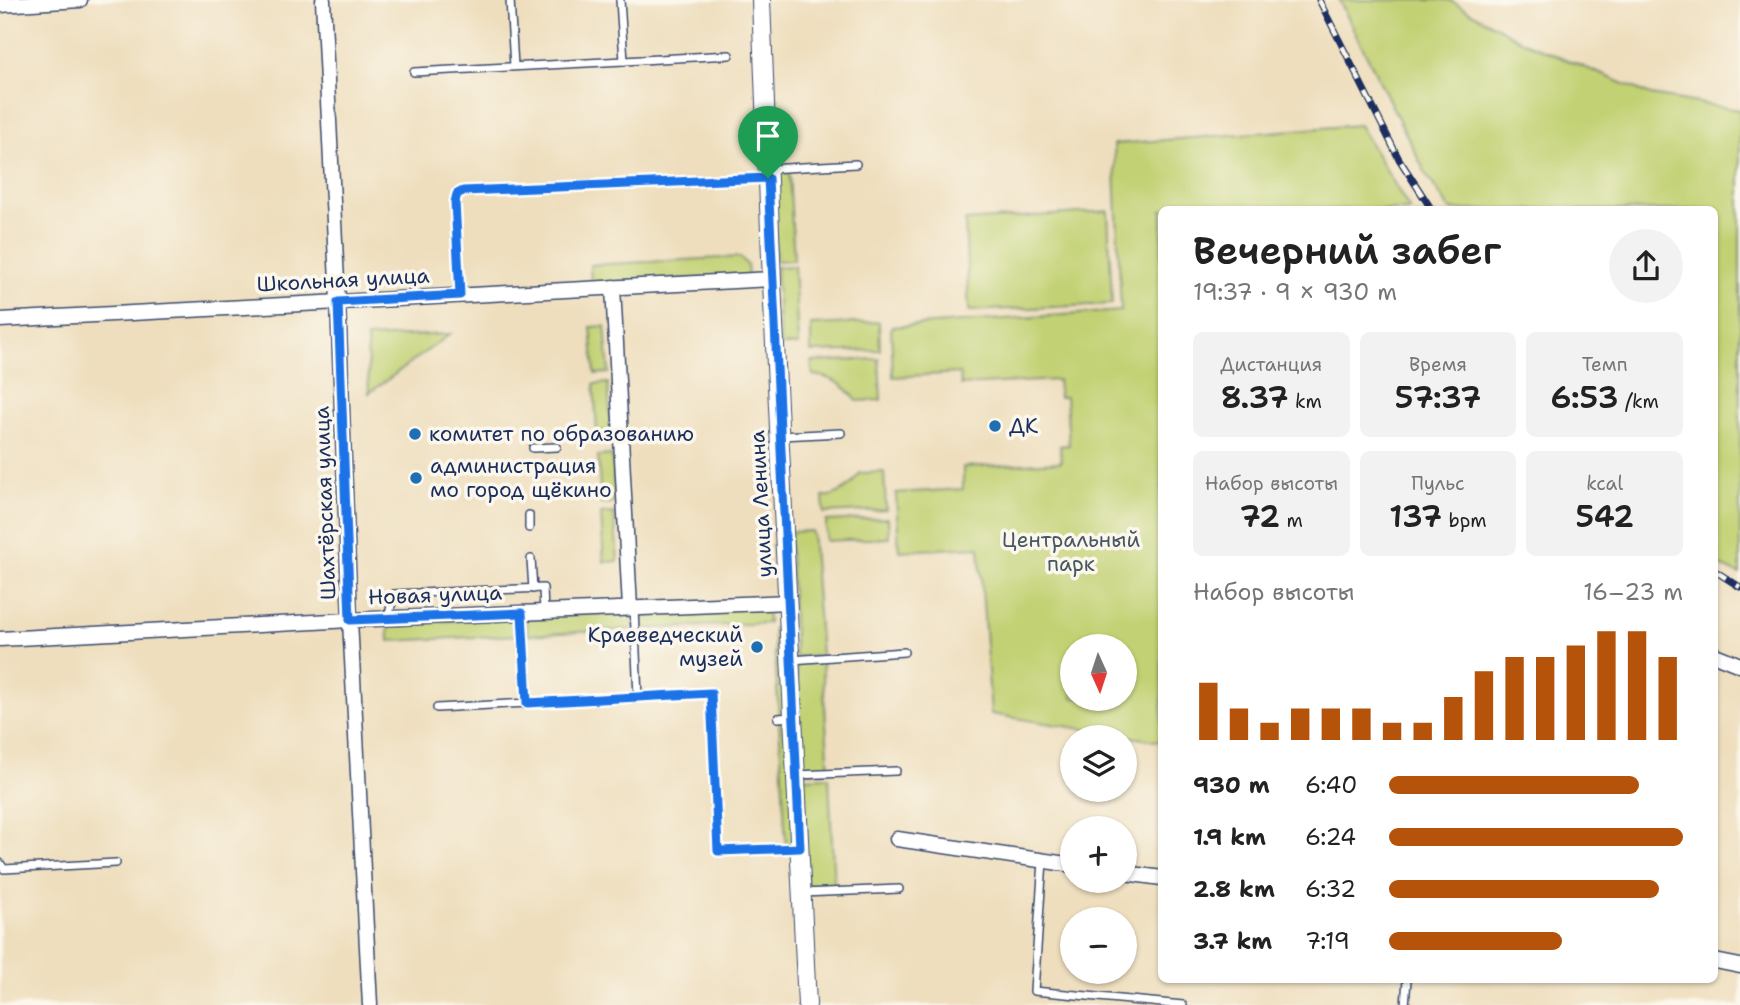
<!DOCTYPE html>
<html lang="ru">
<meta charset="utf-8">
<style>
body{margin:0;font-family:"Shantell Sans",sans-serif;background:#f2f2f2;color:#222;height:100vh;display:flex;flex-direction:column;font-size:26px;white-space:nowrap}
*{box-sizing:border-box;margin:0}
p{font-size:23px;color:#767676}
.icon{flex:none;width:38px;height:38px;fill:none;stroke:currentColor;stroke-width:2;stroke-linecap:round;stroke-linejoin:round}
.map{position:relative;flex:1;overflow:hidden}
.drawer{position:absolute;left:1158px;top:206px;width:560px;height:777px;display:flex;flex-direction:column;background:#fff;border-radius:10px;box-shadow:0 2px 5px #0004}
.drawer>*{flex:none}
.needle{width:46px;rotate:177deg}
.buttons{position:absolute;left:1060px;top:634px;display:grid;gap:14px}
.buttons a{display:grid;place-items:center;width:77px;height:77px;border-radius:50%;background:#fff;box-shadow:0 2px 5px #0004;font-size:35px}
.pin{position:absolute;display:grid;place-items:center;width:60px;height:60px;color:#fff;margin:-72px -30px;border-radius:50% 50% 50% 0;rotate:-45deg;box-shadow:0 0 7px #0007}
.pin .icon{rotate:45deg}
.round{display:grid;place-items:center;flex:none;width:74px;height:74px;border-radius:37px;background:#f2f2f2}
.summary{display:flex;align-items:center;justify-content:space-between;height:119px;padding:0 35px}
h1{font-size:38px;font-weight:600;line-height:52px}
.stats{display:grid;grid-template-columns:repeat(3,1fr);gap:10px;height:119px;padding:7px 35px}
.stats div{display:grid;align-content:center;border-radius:10px;background:#f2f2f2;text-align:center}
.stats b{font-size:30px;font-weight:600}
.stats small{font-size:19px;font-weight:400}
.stats p{font-size:19px}
.chart{height:196px;padding:14px 35px}
.chart p{display:flex;justify-content:space-between}
.chart svg{width:100%;height:126px;margin-top:7px;stroke:#b45309;stroke-width:6}
ul{padding:0 35px;list-style:none;font-size:23px}
li{display:grid;grid-template-columns:112px 84px 1fr;align-items:center;height:52px}
li i{height:18px;border-radius:9px;background:#b45309}
.map>svg:first-child{display:block}
.green{fill:#c2d173;stroke:#6e8068;stroke-width:2;fill-rule:evenodd}
.lines{fill:none;stroke-linecap:round;stroke-linejoin:round}
.service-casing{stroke:#3b496c;stroke-width:10}
.minor-casing{stroke:#3b496c;stroke-width:17}
.tertiary-casing{stroke:#3b496c;stroke-width:20}
.service{stroke:#fff;stroke-width:7}
.minor{stroke:#fff;stroke-width:14}
.tertiary{stroke:#fff;stroke-width:18}
.rail-casing{stroke:#1b2f5e;stroke-width:7}
.rail{stroke:#fbf7ec;stroke-width:4.5;stroke-dasharray:13;stroke-linecap:butt}
.route-casing{stroke:#fff;stroke-width:14}
.route{stroke:#1a73e8;stroke-width:9}
.poi-dot{fill:#1f6fb2;stroke:#fbf7ec;stroke-width:2.5}
.labels{text-anchor:middle;stroke-width:7;stroke-linejoin:round;paint-order:stroke}
.street-label{font-size:21px;fill:#1b2f5e;stroke:#fbf7ec}
.poi-label{font-size:21px;fill:#1b2f5e;stroke:#fbf7ec;text-anchor:start}
.park-label{font-size:21px;fill:#455863;stroke:#fbf7ec}
</style>
<div class="map">
<svg width="1740" height="1005" viewBox="0 0 1740 1005">
<rect width="100%" height="100%" fill="#fbf7ec"/>
<filter id="ink" filterUnits="userSpaceOnUse"><feTurbulence type="fractalNoise" baseFrequency=".0143" numOctaves="2"/><feDisplacementMap in="SourceGraphic" scale="14" xChannelSelector="R" yChannelSelector="G"/><feConvolveMatrix kernelMatrix="1 2 1 2 8 2 1 2 1" color-interpolation-filters="sRGB"/></filter>
<filter id="wash" filterUnits="userSpaceOnUse"><feTurbulence type="fractalNoise" baseFrequency=".00686" numOctaves="4" result="noise"/><feDisplacementMap in="SourceGraphic" scale="28" xChannelSelector="R" yChannelSelector="G"/><feGaussianBlur stdDeviation="1.57" result="paint"/><feColorMatrix in="noise" values="0 0 0 0 0 0 0 0 0 0 0 0 0 0 0 0 0 1.4 0 .05"/><feComposite in="paint" operator="in"/></filter>
<g filter="url(#wash)">
<rect width="100%" height="100%" fill="#eedebd"/>
<g class="green">
<polygon points="1339,0 1449,0 1522,41 1651,95 1740,110 1740,574 1715,564 1715,210 1450,210 1426,174"/>
<path d="M1359,125L1410,210H1162V742L991,714L979,547L899,551L896,493L963,489V467L1061,462L1060,446L1069,445L1066,397H1059L1058,380L961,385L960,373L893,377L891,327L1121,311L1114,144ZM1073,646H1125V698H1073Z"/>
<polygon points="789,172 794,260 776,261 772,173"/>
<polygon points="1108,211 1112,304 969,311 965,221"/>
<polygon points="740,257 747,265 748,276 591,284 590,265"/>
<polygon points="794,266 798,345 780,345 776,267"/>
<polygon points="879,322 880,350 811,352 811,325"/>
<polygon points="605,326 609,373 595,374 591,327"/>
<polygon points="450,334 369,393 367,338"/>
<path d="M879,359L881,400L857,401C846,385 832,377 813,375L811,362Z"/>
<polygon points="608,383 611,431 597,432 594,384"/>
<polygon points="612,455 615,503 601,504 598,456"/>
<path d="M884,472L886,510L824,513L823,497C841,495 850,487 860,473Z"/>
<polygon points="614,513 618,561 604,562 601,514"/>
<polygon points="888,518 889,538 826,541 826,521"/>
<polygon points="812,531 821,656 795,657 789,532"/>
<polygon points="767,605 768,623 639,629 638,611"/>
<polygon points="632,611 633,629 527,635 526,616"/>
<polygon points="520,618 520,635 389,641 388,623"/>
<polygon points="773,628 786,628 791,715 779,716"/>
<polygon points="822,660 829,771 801,772 796,662"/>
<polygon points="791,719 797,846 786,846 779,720"/>
<polygon points="829,777 834,888 807,889 801,778"/>
</g>
</g>
<g filter="url(#ink)">
<g class="lines">
<defs>
<g id="service">
<polyline points="510,0 514,66"/>
<polyline points="620,0 624,61 729,55"/>
<polyline points="414,72 624,61"/>
<polyline points="768,169 856,164"/>
<polyline points="460,295 455,202 457,194 463,191 767,178"/>
<polyline points="781,436 841,433"/>
<polyline points="533,448 557,447"/>
<polyline points="529,515 529,528"/>
<polyline points="531,559 533,589"/>
<polyline points="634,608 638,697"/>
<polyline points="522,613 527,703"/>
<polyline points="388,618 394,594 543,588 544,612"/>
<polyline points="791,660 904,652"/>
<polyline points="437,708 711,693 718,851 799,848"/>
<polyline points="778,718 793,717"/>
<polyline points="796,775 896,771"/>
<polyline points="1043,861 1034,991 1183,1005"/>
<polyline points="0,863 4,869 116,863"/>
<polyline points="802,893 899,889"/>
<polyline points="1405,1005 1407,980"/>
</g>
<g id="minor">
<polyline points="323,0 338,302 350,620 370,1005"/>
<polyline points="0,5 80,0"/>
<polyline points="613,287 630,608"/>
<polyline points="0,320 772,279"/>
<polyline points="0,639 350,620 788,602"/>
<polyline points="1715,655 1740,665"/>
<polyline points="897,839 1073,865"/>
<polyline points="1125,873 1162,878"/>
<polyline points="1715,961 1740,966"/>
</g>
<polyline id="tertiary" points="761,0 772,283 807,1005"/>
</defs>
<use href="#service" class="service-casing"/>
<use href="#minor" class="minor-casing"/>
<use href="#tertiary" class="tertiary-casing"/>
<use href="#service" class="service"/>
<use href="#minor" class="minor"/>
<use href="#tertiary" class="tertiary"/>
<defs>
<g id="rail">
<polyline points="1319,0 1399,159 1432,210"/>
<polyline points="1715,571 1740,587"/>
</g>
</defs>
<use href="#rail" class="rail-casing"/>
<use href="#rail" class="rail"/>
</g>
</g>
<g class="lines" filter="url(#ink)">
<defs>
<polygon id="route" points="768,178 800,848 718,851 711,693 527,703 522,613 350,620 338,302 460,295 455,202 457,194 463,191"/>
</defs>
<use href="#route" class="route-casing"/>
<use href="#route" class="route"/>
</g>
<g class="poi-dot">
<circle cx="995" cy="426" r="7"/>
<circle cx="415" cy="434" r="7"/>
<circle cx="416" cy="478" r="7"/>
<circle cx="757" cy="647" r="7"/>
</g>
<g class="labels">
<g class="street-label">
<text transform="translate(343 280) rotate(-3)" y="7">Школьная улица</text>
<text transform="translate(325 503) rotate(-92)" y="7">Шахтёрская улица</text>
<text transform="translate(761 504) rotate(-93)" y="7">улица Ленина</text>
<text transform="translate(435 595) rotate(-2)" y="7">Новая улица</text>
</g>
<g class="poi-label">
<text x="1009" y="433">ДК</text>
<text x="429" y="441">комитет по образованию</text>
<text x="430" y="473">администрация<tspan x="430" dy="24">мо город щёкино</tspan></text>
<text x="743" y="642" text-anchor="end">Краеведческий<tspan x="743" dy="24">музей</tspan></text>
</g>
<g class="park-label">
<text x="1071" y="547">Центральный<tspan x="1071" dy="24">парк</tspan></text>
</g>
</g>
</svg>
<div class="buttons">
<a><svg class="needle" viewBox="-14 -14 28 28"><path d="M0-13l5 13h-10z" fill="#e53935"/><path d="M0 13l5-13h-10z" fill="#767676"/></svg></a>
<a><svg class="icon" aria-label="layers" viewBox="0 0 24 24"><path d="M12 4l9 5-9 5-9-5zM3 14l9 5 9-5"/></svg></a>
<a>+</a>
<a>−</a>
</div>
<div class="pin" style="left:768px;top:178px;background:#1e9e55"><svg class="icon" aria-label="arrive" viewBox="0 0 24 24"><path d="M6 21V4h12l-3 4 3 4H6"/></svg></div>
<section class="drawer">
<div class="summary"><div><h1>Вечерний забег</h1><p>19:37 · 9 × 930 m</p></div><a class="round"><svg class="icon" aria-label="share" viewBox="0 0 24 24"><path d="M12 15V3M7 8l5-5 5 5M5 13v7h14v-7"/></svg></a></div>
<div class="stats">
<div><p>Дистанция</p><b>8.37<small> km</small></b></div>
<div><p>Время</p><b>57:37</b></div>
<div><p>Темп</p><b>6:53<small> /km</small></b></div>
</div>
<div class="stats">
<div><p>Набор высоты</p><b>72<small> m</small></b></div>
<div><p>Пульс</p><b>137<small> bpm</small></b></div>
<div><p>kcal</p><b>542</b></div>
</div>
<div class="chart"><p><span>Набор высоты</span>16–23 m</p>
<svg viewBox="0 0 160 44" preserveAspectRatio="none"><path d="M5 44V24M15 44V33M25 44V38M35 44V33M45 44V33M55 44V33M65 44V38M75 44V38M85 44V29M95 44V20M105 44V15M115 44V15M125 44V11M135 44V6M145 44V6M155 44V15"/></svg>
</div>
<ul>
<li><b>930 m</b>6:40<i style="width:85%"></i></li>
<li><b>1.9 km</b>6:24<i style="width:100%"></i></li>
<li><b>2.8 km</b>6:32<i style="width:92%"></i></li>
<li><b>3.7 km</b>7:19<i style="width:59%"></i></li>
</ul>
</section>
</div>
